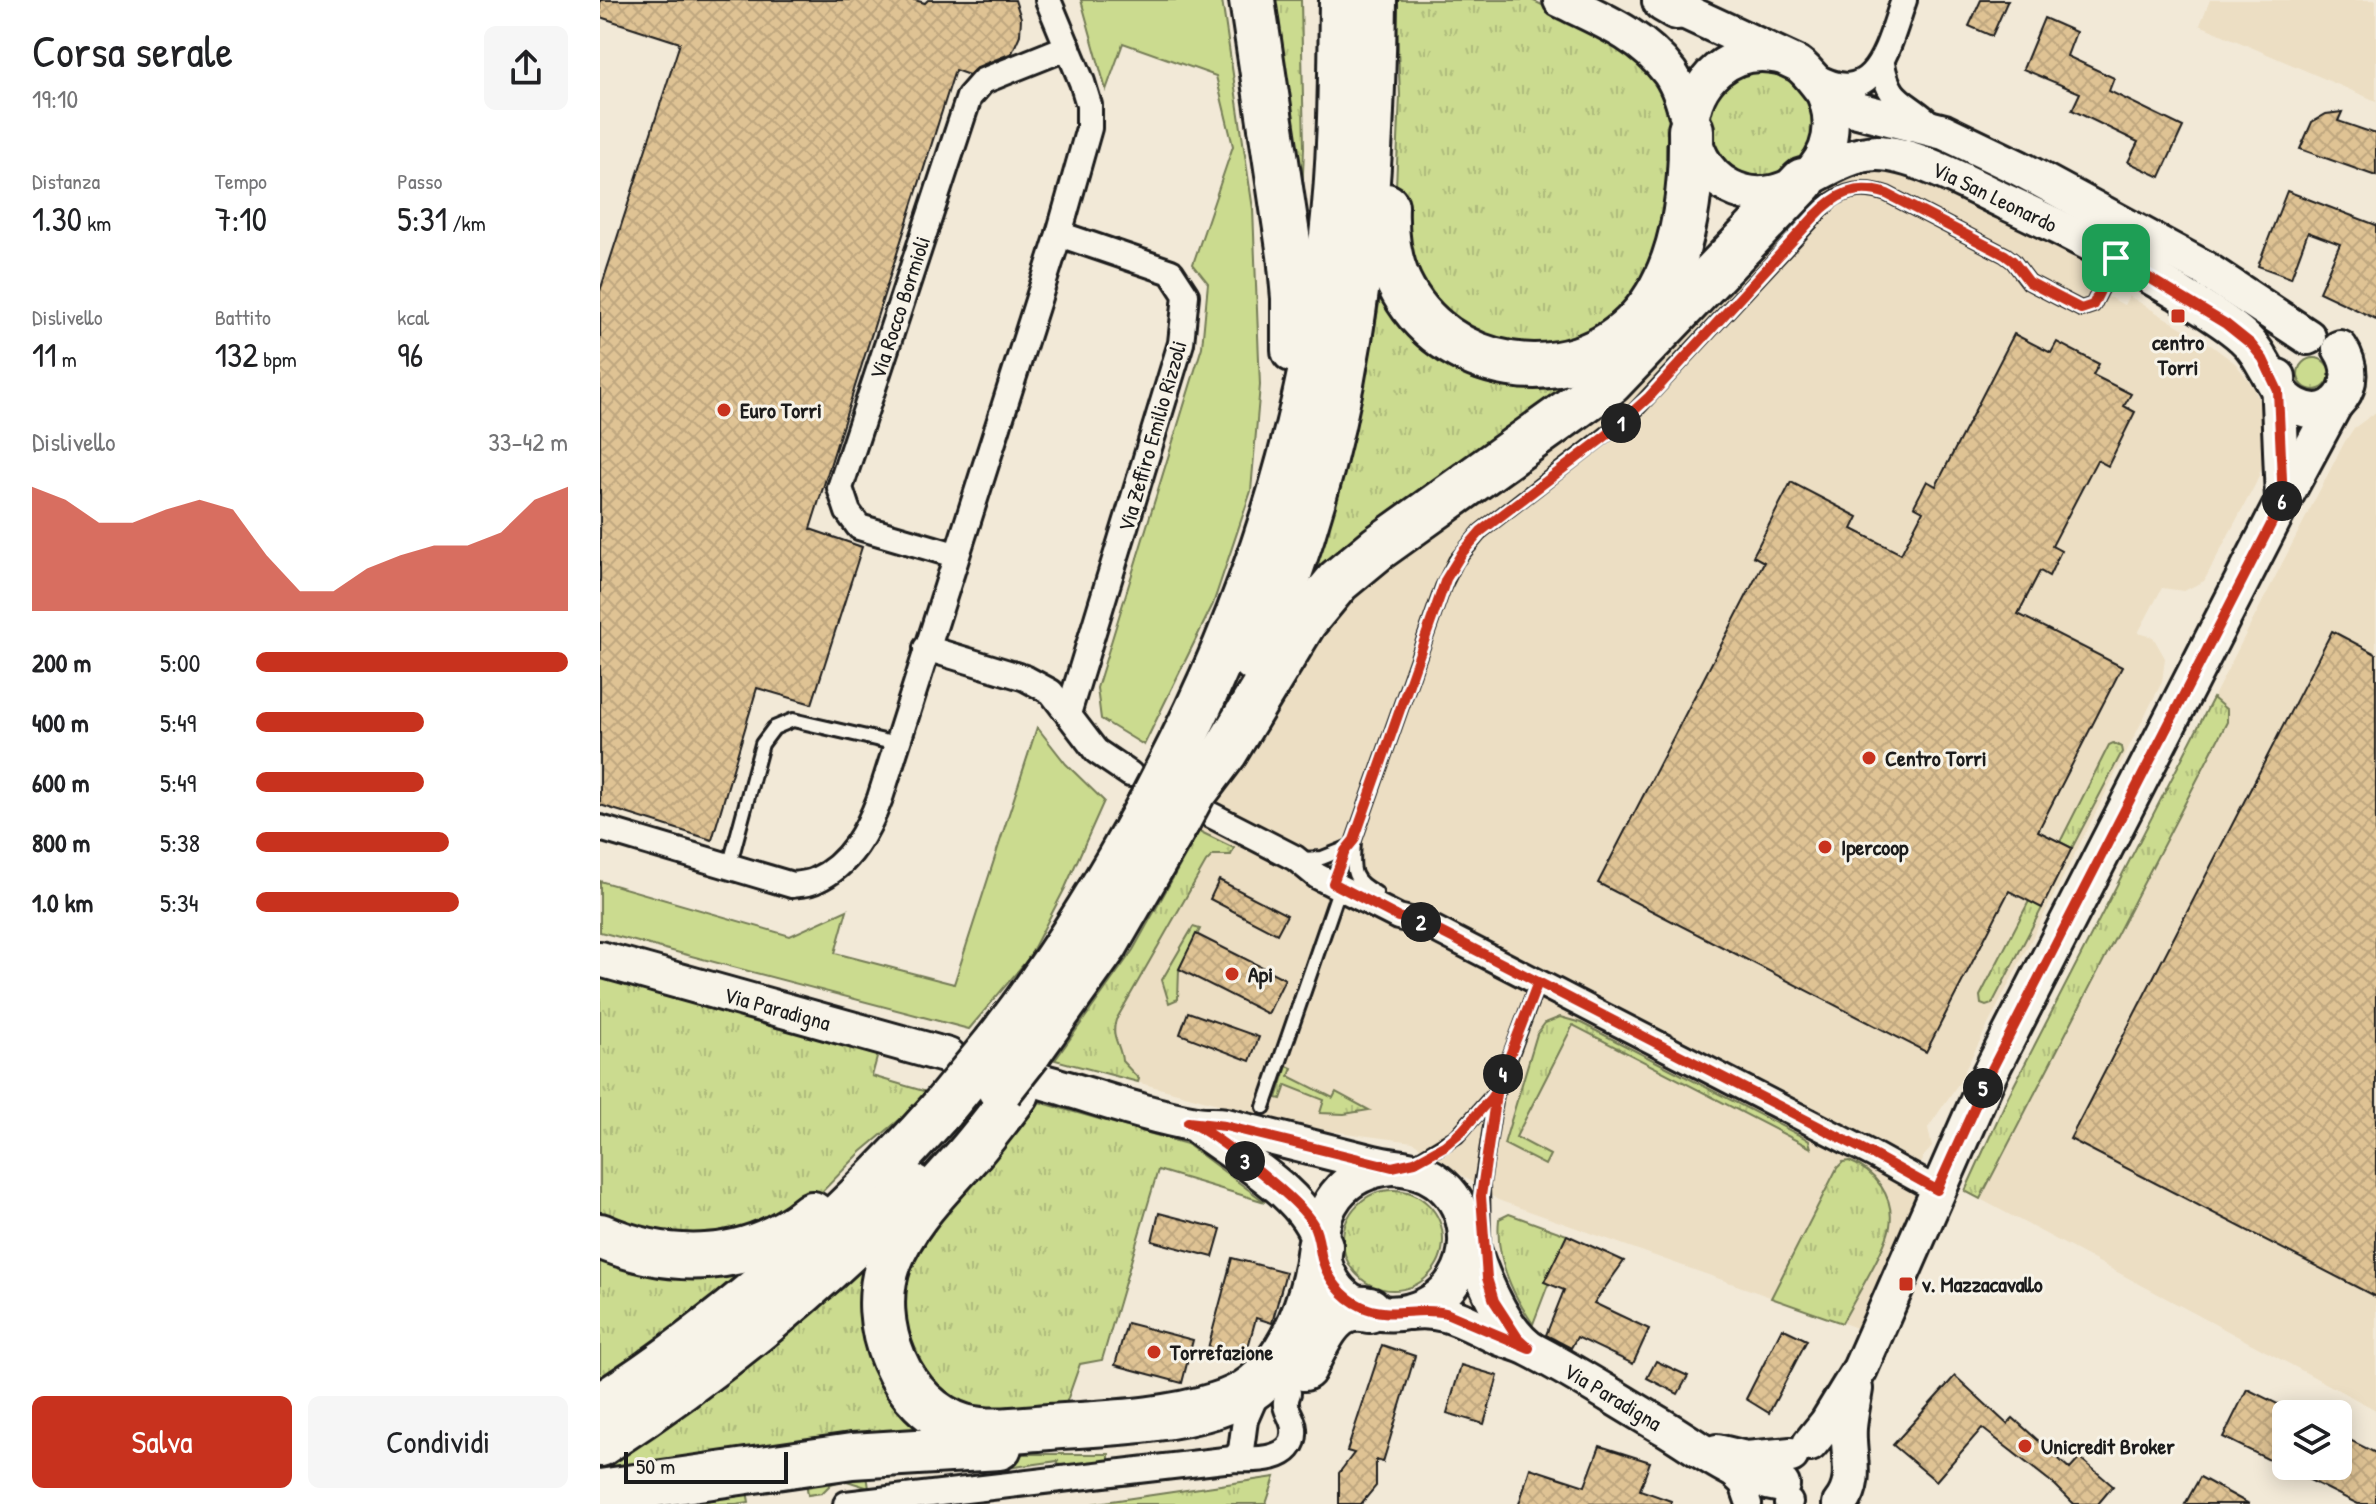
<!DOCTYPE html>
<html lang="it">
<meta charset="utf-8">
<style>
body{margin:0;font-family:"Patrick Hand",sans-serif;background:#f6f6f6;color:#202124;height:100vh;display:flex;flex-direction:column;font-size:30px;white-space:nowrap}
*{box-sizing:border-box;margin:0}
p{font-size:26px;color:#757577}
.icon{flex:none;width:44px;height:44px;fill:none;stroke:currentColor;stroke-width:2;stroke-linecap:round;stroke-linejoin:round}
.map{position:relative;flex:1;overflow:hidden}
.side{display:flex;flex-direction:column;background:#fff;width:600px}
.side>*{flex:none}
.controls{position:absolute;left:1672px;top:1400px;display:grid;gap:16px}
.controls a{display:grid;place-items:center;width:80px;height:80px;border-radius:12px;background:#fff;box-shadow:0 4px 20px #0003;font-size:40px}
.scale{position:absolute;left:24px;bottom:20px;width:164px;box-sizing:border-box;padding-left:8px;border:4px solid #1c1c1c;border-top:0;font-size:22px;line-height:28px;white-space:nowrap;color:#1c1c1c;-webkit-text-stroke:6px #f7f3e8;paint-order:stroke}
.pin{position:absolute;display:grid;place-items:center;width:68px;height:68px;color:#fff;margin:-34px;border-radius:16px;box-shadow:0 4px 12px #0006}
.km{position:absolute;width:40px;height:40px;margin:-20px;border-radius:50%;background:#222;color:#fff;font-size:22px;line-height:40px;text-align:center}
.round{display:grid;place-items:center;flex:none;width:84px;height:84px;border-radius:12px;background:#f6f6f6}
.headline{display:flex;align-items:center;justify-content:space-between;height:136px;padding:0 32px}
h1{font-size:44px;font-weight:600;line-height:60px}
.metrics{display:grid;grid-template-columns:repeat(3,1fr);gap:12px;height:136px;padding:8px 32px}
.metrics div{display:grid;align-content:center}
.metrics b{font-size:34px;font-weight:600}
.metrics small{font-size:22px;font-weight:400}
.metrics p{font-size:22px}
.chart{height:224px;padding:16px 32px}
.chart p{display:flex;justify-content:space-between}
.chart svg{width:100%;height:144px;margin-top:8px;fill:#c8321e;opacity:.7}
.action{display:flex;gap:16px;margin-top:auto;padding:16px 32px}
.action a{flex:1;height:92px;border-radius:12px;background:#c8321e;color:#fff;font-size:32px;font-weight:600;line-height:92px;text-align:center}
.action a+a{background:#f6f6f6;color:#202124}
ul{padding:0 32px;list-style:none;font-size:26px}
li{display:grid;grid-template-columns:128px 96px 1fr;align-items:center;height:60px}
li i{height:20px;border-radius:10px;background:#c8321e}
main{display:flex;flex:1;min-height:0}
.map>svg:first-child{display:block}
.built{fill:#ecdec3}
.grass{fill:url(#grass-tufts);stroke:#747c56;stroke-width:2}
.green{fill:#cbdb8f;stroke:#747c56;stroke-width:2}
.building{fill:url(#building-cross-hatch);stroke:#1c1c1c;stroke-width:2}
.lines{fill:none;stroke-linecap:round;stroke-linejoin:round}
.lane-casing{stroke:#1c1c1c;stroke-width:18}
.street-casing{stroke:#1c1c1c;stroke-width:30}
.secondary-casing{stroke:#1c1c1c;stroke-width:40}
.highway-casing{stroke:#1c1c1c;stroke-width:50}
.lane{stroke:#f7f3e8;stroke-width:12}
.street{stroke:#f7f3e8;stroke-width:24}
.secondary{stroke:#f7f3e8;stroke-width:34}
.highway{stroke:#f7f3e8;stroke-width:44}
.highway-bridge-casing{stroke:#1c1c1c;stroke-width:50;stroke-linecap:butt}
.highway-bridge{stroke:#f7f3e8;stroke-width:44}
.route-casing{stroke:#fff;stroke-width:16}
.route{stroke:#c8321e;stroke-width:10}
.poi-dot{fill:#c8321e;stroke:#f7f3e8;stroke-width:3}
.labels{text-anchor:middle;stroke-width:6;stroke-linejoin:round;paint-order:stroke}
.street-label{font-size:22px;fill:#1c1c1c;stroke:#f7f3e8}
.poi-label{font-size:22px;font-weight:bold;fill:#1c1c1c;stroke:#f7f3e8;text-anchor:start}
</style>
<main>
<section class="side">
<div class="headline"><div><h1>Corsa serale</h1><p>19:10</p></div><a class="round"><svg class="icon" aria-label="share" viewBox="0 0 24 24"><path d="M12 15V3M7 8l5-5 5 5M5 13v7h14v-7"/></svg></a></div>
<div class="metrics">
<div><p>Distanza</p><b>1.30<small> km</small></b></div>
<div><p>Tempo</p><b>7:10</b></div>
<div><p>Passo</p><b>5:31<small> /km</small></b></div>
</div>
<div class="metrics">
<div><p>Dislivello</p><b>11<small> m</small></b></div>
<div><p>Battito</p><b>132<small> bpm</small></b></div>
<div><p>kcal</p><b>96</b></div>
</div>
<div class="chart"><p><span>Dislivello</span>33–42 m</p>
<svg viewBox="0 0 160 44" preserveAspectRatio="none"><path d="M0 44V6L10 10L20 17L30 17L40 13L50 10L60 13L70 27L80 38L90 38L100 31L110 27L120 24L130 24L140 20L150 10L160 6V44z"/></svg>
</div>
<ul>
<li><b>200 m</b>5:00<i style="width:100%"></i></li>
<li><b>400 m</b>5:49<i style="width:54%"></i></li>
<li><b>600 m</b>5:49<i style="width:54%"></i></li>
<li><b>800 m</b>5:38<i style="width:62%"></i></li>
<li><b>1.0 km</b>5:34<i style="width:65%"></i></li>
</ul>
<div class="action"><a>Salva</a><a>Condividi</a></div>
</section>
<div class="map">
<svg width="1776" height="1504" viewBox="0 0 1776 1504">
<defs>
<pattern id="grass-tufts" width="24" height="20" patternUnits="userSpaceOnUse" patternTransform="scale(2)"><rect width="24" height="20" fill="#cbdb8f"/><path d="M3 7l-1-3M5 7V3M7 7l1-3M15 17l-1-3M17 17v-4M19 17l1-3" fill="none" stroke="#aebb7b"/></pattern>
<pattern id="building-cross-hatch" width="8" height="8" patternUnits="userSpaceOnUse" patternTransform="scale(2)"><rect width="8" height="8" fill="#dfc394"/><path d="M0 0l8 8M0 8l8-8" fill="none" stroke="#bfa77f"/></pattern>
</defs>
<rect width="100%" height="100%" fill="#f2e9d7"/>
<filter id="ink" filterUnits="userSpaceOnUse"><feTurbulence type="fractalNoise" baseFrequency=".0125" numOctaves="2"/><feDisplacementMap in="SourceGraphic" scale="16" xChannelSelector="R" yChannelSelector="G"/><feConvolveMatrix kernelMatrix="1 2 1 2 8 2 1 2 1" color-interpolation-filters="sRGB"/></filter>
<g filter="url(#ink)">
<g class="built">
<polygon points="1610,0 1776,0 1776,101 1600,25"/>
<polygon points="1268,166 1311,173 1344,191 1479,253 1492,269 1488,286 1524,305 1529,296 1612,346 1635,363 1653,386 1664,413 1666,444 1663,464 1656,483 1604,581 1584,591 1562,588 1538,633 1553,637 1565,658 1562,682 1358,1084 1328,1128 1332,1147 1322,1158 1314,1199 1257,1328 898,1200 813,1142 707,1128 455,1060 515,978 551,921 614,803 725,611 1205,192"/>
<polygon points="1776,412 1776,1410 1365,1191 1408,1097 1744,443 1754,428"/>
</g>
<g class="grass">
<polygon points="674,0 701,0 704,148 701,225"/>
<polygon points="796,0 932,0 991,29 1029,54 1055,83 1070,114 1074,143 1066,144 1066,158 1075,159 1064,259 991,341 902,349 824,299 795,210 800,95"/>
<polygon points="1146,70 1182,72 1210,96 1217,133 1198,166 1163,180 1139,175 1118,159 1106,125 1117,91"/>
<path d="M782,284L826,334L1018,354L710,584C742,485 767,386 782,284Z"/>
<circle cx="1714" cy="374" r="16"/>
<polygon points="1613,698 1627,710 1627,722 1380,1199 1365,1191 1408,1097"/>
<polygon points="1513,743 1521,747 1522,752 1472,848 1460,842 1509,745"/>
<path d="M599,831L634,848L631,855H613L606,862L516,1020C510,1037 521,1045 522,1061L539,1079L538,1082L455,1060L533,950Z"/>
<polygon points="1429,901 1442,908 1392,1004 1386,1006 1381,1004 1380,996"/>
<polygon points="593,927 600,929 579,969 578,999 569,1003 562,980"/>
<polygon points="0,978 278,1054 272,1076 327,1092 317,1105 261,1152 211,1203 119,1246 0,1225"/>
<polygon points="960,1017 981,1023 1203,1137 1209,1141 1211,1148 973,1025 916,1137 950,1155 945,1165 904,1144 937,1034 945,1023"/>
<polygon points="687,1066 692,1068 689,1076 733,1098 736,1092 769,1110 744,1114 720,1113 724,1100 686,1085 681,1099 677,1098"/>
<polygon points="432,1100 587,1144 665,1202 558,1170 502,1360 480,1364 463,1412 384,1422 313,1375 296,1268"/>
<path d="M1249,1161C1275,1171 1295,1197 1290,1226C1286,1249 1254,1300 1242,1323L1171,1298L1237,1168L1243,1162Z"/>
<circle cx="793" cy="1240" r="50"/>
<path d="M909,1214L967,1235L933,1324C912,1294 895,1258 899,1219Z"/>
<polygon points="0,1248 140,1271 140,1276 125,1292 0,1382"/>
<path d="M272,1260L325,1433L0,1473C96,1407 187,1339 272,1260Z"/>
<polygon points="409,1454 509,1454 509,1463 459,1469 458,1461 392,1470 391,1461 267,1475 269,1488 244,1480 231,1484 222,1493 208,1495 206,1482 147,1491 149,1502 136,1504 0,1504"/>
<polygon points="675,1477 666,1504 491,1504"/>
</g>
<g class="green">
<polygon points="481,0 622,0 653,209 660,385 651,491 613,604 544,745 501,719 497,688 602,347 608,283 593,264 633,146 616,76 523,43 506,90"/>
<polygon points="437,727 466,764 504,801 465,888 428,959 369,1029 0,932 0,881 190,936 247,910 235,953 354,984"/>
</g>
<g class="building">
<polygon points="0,0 315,0 325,3 328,0 415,0 421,18 420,35 412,53 377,67 369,75 355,70 210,529 262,547 212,704 157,688 112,840 0,805 0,291 80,43 0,17"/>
<polygon points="1381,0 1408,0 1392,36 1369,26"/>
<polygon points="1444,18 1476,32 1467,56 1514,78 1509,91 1583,127 1560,177 1528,162 1538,142 1472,110 1480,93 1423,69"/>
<polygon points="1742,112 1738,121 1776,134 1776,176 1700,149 1712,122 1726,114"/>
<polygon points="1687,191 1776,225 1776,319 1719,292 1740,244 1708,232 1691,278 1658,266"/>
<polygon points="1414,334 1451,353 1457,342 1499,364 1493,375 1531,394 1524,406 1535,412 1508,466 1497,460 1452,546 1461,551 1449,576 1440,571 1418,614 1522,667 1438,831 1472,848 1442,908 1409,891 1326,1052 998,883 1164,562 1153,556 1191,482 1258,517 1252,529 1301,554 1323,511 1314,506 1327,481 1336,486"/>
<polygon points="1732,631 1776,654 1776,1297 1470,1139"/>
<polygon points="619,880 687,915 677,934 610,899"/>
<polygon points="596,934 685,979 668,1014 579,969"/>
<polygon points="588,1012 659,1037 650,1061 580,1034"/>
<polygon points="559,1213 621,1229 613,1257 552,1241"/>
<polygon points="967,1235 1024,1261 994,1303 1049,1329 1033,1364 977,1337 971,1348 946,1335 964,1290 944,1282"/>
<polygon points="632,1258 686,1272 672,1323 656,1318 645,1358 608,1348"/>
<polygon points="527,1323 593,1340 582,1383 515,1365"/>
<polygon points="1182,1328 1207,1340 1169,1413 1146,1399"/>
<polygon points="782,1345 815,1356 783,1462 776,1460 776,1486 761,1504 739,1504 739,1473 754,1453 747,1451"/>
<polygon points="1056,1361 1088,1376 1078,1394 1047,1378"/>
<polygon points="861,1365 898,1376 884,1424 847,1413"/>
<polygon points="1355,1376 1407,1424 1413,1418 1470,1469 1480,1458 1513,1486 1498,1504 1474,1504 1455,1485 1382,1428 1336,1481 1293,1445"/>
<polygon points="1647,1389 1698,1414 1686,1414 1686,1466 1738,1466 1738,1434 1776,1453 1776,1504 1758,1504 1623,1437"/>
<polygon points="1000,1446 1050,1462 1040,1490 1071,1501 1071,1504 919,1504 930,1468 985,1486"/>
<polygon points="1600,1477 1649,1504 1585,1504"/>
</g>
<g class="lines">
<defs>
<g id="lane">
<polyline points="701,859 722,858 747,848"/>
<polyline points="129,867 162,744 174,728 193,720 297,744"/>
<polyline points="733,883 747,848"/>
<path d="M776,893C748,879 753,867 754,840L843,587L856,561L881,531L1032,414L1230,201C1248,188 1266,187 1287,194L1405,255L1413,261L1429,282L1481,309L1493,305L1515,261"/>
<polyline points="664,1107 740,887"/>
<polyline points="814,1162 857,1136 896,1092"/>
<polyline points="883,1240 882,1184 896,1094 938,982"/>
</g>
<g id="street">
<path d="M1282,64C1289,102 1302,99 1328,122"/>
<path d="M1214,75C1276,112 1288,45 1304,0"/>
<polyline points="459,234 571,272 586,295 581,343 468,714"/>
<path id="s1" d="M355,555L259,527L248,512L240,488L369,97L383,81L468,47"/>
<polyline points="326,648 425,678 451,692 496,751 530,774"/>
<polyline points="611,815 695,858 717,876 798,917 823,923 1272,1154 1337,1190"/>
<path d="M0,828L192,885C199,884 209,884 216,880C250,865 268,830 280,798L459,234L489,128V105L482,82L448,0"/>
<polyline points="629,1460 635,1458 641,1450 645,1420 659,1388"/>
<polyline points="1126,1469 1142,1484 1149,1504"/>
<path d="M246,1504L633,1459C654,1460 697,1462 694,1429C693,1414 681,1409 688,1393"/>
<polyline points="1187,1504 1190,1502"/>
</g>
<g id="secondary">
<path id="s2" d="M961,0C1001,19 1043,36 1070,73C1095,110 1085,164 1130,187C1184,215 1224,154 1277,153C1314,153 1372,186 1406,202C1464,229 1522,259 1577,292C1599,306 1623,319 1642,336C1667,357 1671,393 1697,406C1733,425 1764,384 1740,348"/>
<path d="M1060,0L1198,64C1214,75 1221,95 1238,105L1344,132L1419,168L1602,267L1708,337"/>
<path d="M1091,127C1092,81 1131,45 1179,56"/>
<path d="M1206,178C1232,154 1237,122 1223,91"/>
<polyline points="1678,377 1683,500"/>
<path id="s3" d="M0,959L348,1056"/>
<path d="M444,1082C494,1096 545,1115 596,1124C606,1126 616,1124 626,1126C675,1138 724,1151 773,1163C796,1169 817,1166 837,1181C867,1203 875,1247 855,1279C843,1298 823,1310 801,1313C705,1324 688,1176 792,1167"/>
<path d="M599,1128C636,1156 712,1198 720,1246"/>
<path d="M868,1233C878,1268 900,1326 929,1348"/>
<path id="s4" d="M809,1312C847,1308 863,1321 896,1336C907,1341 919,1343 930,1349C977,1373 1022,1403 1067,1429C1108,1454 1133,1477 1182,1485"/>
<polyline points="1210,1444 1227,1423 1260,1369 1390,1073 1683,501 1735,404"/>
<polyline points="1117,1452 1146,1459 1191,1455"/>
<path d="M1240,1504C1259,1481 1247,1455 1249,1428C1250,1415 1253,1402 1255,1389"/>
</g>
<g id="highway">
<polyline points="652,0 690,255 694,298 694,350"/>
<polyline points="1065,0 1077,7"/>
<path d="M786,206C785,232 788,259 799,283C843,374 971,396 1040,319C1084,270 1092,193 1091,130"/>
<path d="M655,660C751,441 771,236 774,0"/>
<path d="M564,777C654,605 710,430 732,236C741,158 741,79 742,0"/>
<polyline points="594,793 625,752 704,622 738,581 778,548 1010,382 1203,181"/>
<path d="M396,1043C454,969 504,889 549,806"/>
<polyline points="429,1052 506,944 578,820"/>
<path d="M417,1093C401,1114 385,1135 368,1155C339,1188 305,1220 289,1262C267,1322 299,1408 364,1427C391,1434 421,1429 449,1427C503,1423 564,1422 617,1405C630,1401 644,1395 655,1386C694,1355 715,1295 720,1246"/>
<path d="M0,1236C72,1267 150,1265 212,1214"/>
<path d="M704,1368C719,1340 731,1301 769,1310"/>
<path d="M0,1406C127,1324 241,1223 341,1110"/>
<path d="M0,1444C114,1370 218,1285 313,1187"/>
<polyline points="0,1492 252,1456 399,1447"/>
</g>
</defs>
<use href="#lane" class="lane-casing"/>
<use href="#street" class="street-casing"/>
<use href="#secondary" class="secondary-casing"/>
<use href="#highway" class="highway-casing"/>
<use href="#lane" class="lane"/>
<use href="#street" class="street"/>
<use href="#secondary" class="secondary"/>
<use href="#highway" class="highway"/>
<defs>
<g id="highway-bridge">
<polyline points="549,806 564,777"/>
<polyline points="578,820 593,792"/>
<polyline points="400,1089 429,1052"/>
<polyline points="341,1110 396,1043"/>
</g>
</defs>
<use href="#highway-bridge" class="highway-bridge-casing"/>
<use href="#highway-bridge" class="highway-bridge"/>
</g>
</g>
<g class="lines" filter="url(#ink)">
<defs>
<path id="route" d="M1516,258L1493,305L1481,309L1429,282L1413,261L1405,255L1287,194C1256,183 1236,194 1215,216L1049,397L1007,435L881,531L862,553L846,579L754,840L745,851L733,883L798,917L823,923L938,982L897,1089L891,1098L862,1131L844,1146L815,1162L792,1167L625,1126L588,1122C614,1133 699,1199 713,1224C719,1235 719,1247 722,1259C728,1279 742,1297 761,1306C789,1320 817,1306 846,1313L929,1348L918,1338L894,1301L887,1278L881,1196L896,1094L897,1089L938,982L1272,1154L1337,1190L1390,1073L1683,501L1678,391L1663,359L1651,344L1626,324L1516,258"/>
</defs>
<use href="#route" class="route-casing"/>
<use href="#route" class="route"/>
</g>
<g class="poi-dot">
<rect x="1570" y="308" width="16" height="16" rx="4"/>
<circle cx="124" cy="410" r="8"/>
<circle cx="1269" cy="758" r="8"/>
<circle cx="1225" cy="847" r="8"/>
<circle cx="632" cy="974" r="8"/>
<rect x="1298" y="1276" width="16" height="16" rx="4"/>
<circle cx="554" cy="1352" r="8"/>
<circle cx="1425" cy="1446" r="8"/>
</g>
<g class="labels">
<g class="street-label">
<text dy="8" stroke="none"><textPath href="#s2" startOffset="548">Via San Leonardo</textPath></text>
<text dy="8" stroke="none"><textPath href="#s1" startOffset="334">Via Rocco Bormioli</textPath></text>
<text transform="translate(552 436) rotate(-74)" y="8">Via Zeffiro Emilio Rizzoli</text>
<text dy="8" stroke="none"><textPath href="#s3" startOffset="184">Via Paradigna</textPath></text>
<text dy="8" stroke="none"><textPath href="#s4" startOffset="224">Via Paradigna</textPath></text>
</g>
<g class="poi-label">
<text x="1578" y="350" text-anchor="middle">centro<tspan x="1578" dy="25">Torri</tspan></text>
<text x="140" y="418">Euro Torri</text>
<text x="1285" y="766">Centro Torri</text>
<text x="1241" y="855">Ipercoop</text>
<text x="648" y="982">Api</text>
<text x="1322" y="1292">v. Mazzacavallo</text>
<text x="570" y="1360">Torrefazione</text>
<text x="1441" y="1454">Unicredit Broker</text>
</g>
</g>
</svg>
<div class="controls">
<a><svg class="icon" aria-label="layers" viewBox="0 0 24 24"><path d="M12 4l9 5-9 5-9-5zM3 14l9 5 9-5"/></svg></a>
</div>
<div class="scale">50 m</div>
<div class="pin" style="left:1516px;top:258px;background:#1e9e55"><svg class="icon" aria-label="arrive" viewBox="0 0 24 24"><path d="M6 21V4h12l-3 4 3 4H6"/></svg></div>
<b class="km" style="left:1021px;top:423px">1</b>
<b class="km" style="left:821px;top:922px">2</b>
<b class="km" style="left:645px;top:1161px">3</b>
<b class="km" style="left:903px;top:1074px">4</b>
<b class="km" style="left:1383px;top:1088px">5</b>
<b class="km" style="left:1682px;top:501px">6</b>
</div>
</main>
